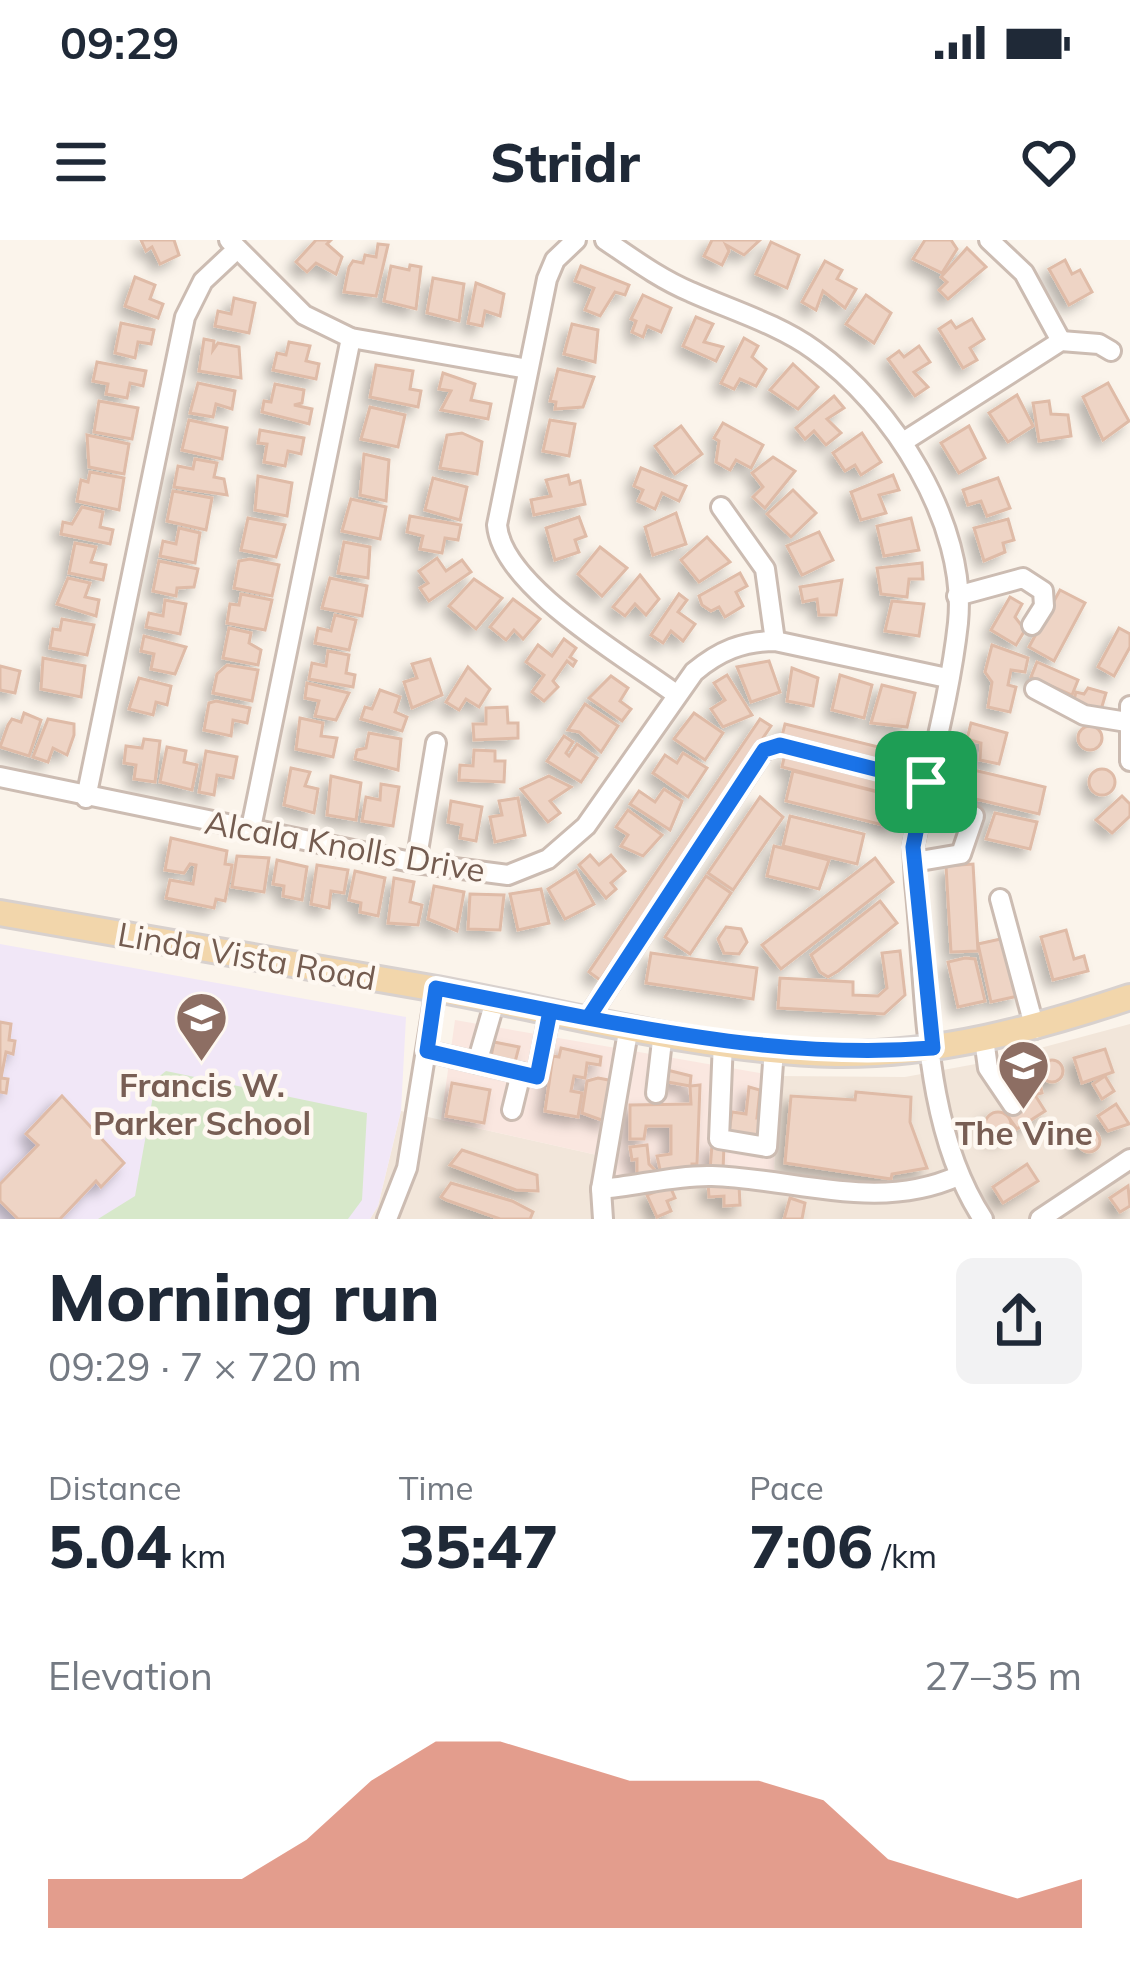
<!DOCTYPE html>
<meta charset="utf-8">
<style>
body{margin:0;font-family:Mulish,sans-serif;background:#f2f2f3;color:#1f2937;height:100vh;display:flex;flex-direction:column;font-size:45px;white-space:nowrap}
*{box-sizing:border-box;margin:0}
p{font-size:39px;color:#747a83}
.icon{flex:none;width:66px;height:66px;fill:none;stroke:currentColor;stroke-width:2;stroke-linecap:round;stroke-linejoin:round}
.map{position:relative;height:979px;overflow:hidden}
.details{display:flex;flex-direction:column;background:#fff;flex:1}
.details>*{flex:none}
.pin{position:absolute;display:grid;place-items:center;width:102px;height:102px;color:#fff;margin:-51px;border-radius:24px;box-shadow:0 6px 18px #0006}
.round{display:grid;place-items:center;flex:none;width:126px;height:126px;border-radius:18px;background:#f2f2f3}
.overview{display:flex;align-items:center;justify-content:space-between;height:204px;padding:0 48px}
h1{font-size:66px;font-weight:800;line-height:90px}
.metrics{display:grid;grid-template-columns:repeat(3,1fr);gap:18px;height:204px;padding:12px 48px}
.metrics div{display:grid;align-content:center}
.metrics b{font-size:60px;font-weight:800}
.metrics small{font-size:33px;font-weight:400}
.metrics p{font-size:33px}
.chart{height:336px;padding:24px 48px}
.chart p{display:flex;justify-content:space-between}
.chart svg{width:100%;height:216px;margin-top:12px;fill:#d8755d;opacity:.7}
.status{display:flex;justify-content:space-between;align-items:center;height:84px;padding:0 60px;background:#fff;direction:ltr}
.status svg{height:33px;fill:currentColor}
header{display:flex;justify-content:space-between;align-items:center;height:156px;padding:0 48px;background:#fff;font-size:54px;font-weight:800}
.map>svg:first-child{display:block}
.residential{fill:#f2e6da}
.commercial{fill:#fae7e0}
.education{fill:#f1e7f7}
.green{fill:#d7e8ca}
.building{fill:#eed4c5;stroke:#dfbba7;stroke-width:3;filter:url(#shadow)}
.lines{fill:none;stroke-linecap:round;stroke-linejoin:round}
.minor-casing{stroke:#ccbcb2;stroke-width:24}
.major-casing{stroke:#d8d1ce;stroke-width:30}
.minor{stroke:#fff;stroke-width:18}
.major{stroke:#f2d6ab;stroke-width:24}
.route-casing{stroke:#fff;stroke-width:24}
.route{stroke:#1a73e8;stroke-width:15}
.labels{text-anchor:middle;stroke-width:9;stroke-linejoin:round;paint-order:stroke}
.street-label{font-size:33px;fill:#745c50;stroke:#fef8f1}
.education-label{font-size:33px;font-weight:bold;fill:#785e54;stroke:#fef8f1}
</style>
<div class="status"><b>09:29</b><svg viewBox="0 0 49 12"><path d="M0 12V9h3v3zM5 12V6h3v6zM10 12V3h3v9zM15 12V0h3v12zM26 1h20v11H26zM47 4h2v5h-2z"/></svg></div>
<header><svg class="icon" aria-label="menu" viewBox="0 0 24 24"><path d="M4 6h16M4 12h16M4 18h16"/></svg>Stridr<svg class="icon" aria-label="heart" viewBox="0 0 24 24"><path d="M12 20l-8-8c-3-5 5-10 8-4 3-6 11-1 8 4z"/></svg></header>
<div class="map">
<svg width="1130" height="979" viewBox="0 0 1130 979">
<defs>
<filter id="shadow"><feDropShadow dx="-7" dy="7" stdDeviation="6" flood-color="#0004"/></filter>
</defs>
<rect width="100%" height="100%" fill="#fbf4eb"/>
<polygon class="residential" points="1130,784 1130,979 370,979 378,966 401,871 597,915 774,935 777,836 905,837 992,821"/>
<polygon class="commercial" points="455,780 777,836 774,936 607,945 597,915 441,880"/>
<polygon class="education" points="0,704 406,777 401,871 378,966 370,979 0,979"/>
<polygon class="green" points="166,831 367,873 362,960 348,979 98,979 135,956 156,839"/>
<g class="building">
<polygon points="141,0 174,0 179,15 160,24 152,7 146,11"/>
<polygon points="316,0 331,0 327,4 342,17 336,34 316,23 307,32 296,22"/>
<polygon points="712,0 760,0 744,15 726,5 729,11 722,25 704,16"/>
<polygon points="925,0 951,0 957,9 942,33 913,19"/>
<polygon points="771,2 799,15 787,48 756,34"/>
<polygon points="378,4 388,5 376,56 344,52 349,27 353,21 363,23 365,15 376,17"/>
<polygon points="967,8 986,27 948,59 939,50 947,42 941,37"/>
<polygon points="1065,20 1072,34 1080,30 1092,52 1069,65 1049,29"/>
<polygon points="825,21 842,30 837,39 856,49 845,68 823,51 816,70 802,62"/>
<polygon points="410,25 421,27 416,69 384,61 391,26 409,30"/>
<polygon points="581,26 629,45 625,55 615,52 600,76 585,70 594,48 575,41"/>
<polygon points="135,37 155,45 150,59 163,64 158,78 125,66"/>
<polygon points="433,38 464,44 459,81 427,73"/>
<polygon points="476,43 504,54 500,76 485,71 482,86 468,83"/>
<polygon points="643,55 671,68 661,92 647,86 643,97 632,92 636,81 631,79"/>
<polygon points="866,55 891,73 874,103 846,84"/>
<polygon points="234,58 255,63 249,93 215,86 218,71 231,74"/>
<polygon points="696,77 713,84 704,102 723,107 716,121 683,106"/>
<polygon points="972,79 984,99 970,108 977,120 963,128 939,89 951,81 956,88"/>
<polygon points="121,83 154,90 151,104 138,102 135,118 115,113"/>
<polygon points="572,84 598,90 595,122 564,114"/>
<polygon points="744,98 758,106 752,117 766,129 756,146 740,139 734,149 721,143"/>
<polygon points="204,99 214,101 213,110 218,103 239,107 241,138 199,131"/>
<polygon points="289,102 310,106 306,121 319,124 316,139 273,130 277,113 286,115"/>
<polygon points="919,106 930,122 914,132 928,147 915,156 888,119 899,111 904,117"/>
<polygon points="97,122 146,131 143,146 130,143 127,158 106,154 108,144 93,141"/>
<polygon points="793,124 818,147 798,169 770,150"/>
<polygon points="376,125 413,131 410,149 421,151 418,167 370,157"/>
<polygon points="558,129 594,137 583,167 555,169 556,162 550,161"/>
<polygon points="443,133 475,144 471,160 491,164 488,179 441,170 451,151 439,149"/>
<polygon points="198,143 235,151 232,169 216,164 213,177 190,173"/>
<polygon points="1108,143 1129,181 1103,200 1083,157"/>
<polygon points="275,144 304,150 302,163 294,165 312,169 309,184 262,172 264,161 271,162"/>
<polygon points="1017,155 1033,186 1008,202 989,173"/>
<polygon points="834,156 844,168 827,179 841,193 826,205 814,191 805,199 796,188"/>
<polygon points="99,161 138,168 132,199 94,192"/>
<polygon points="1049,161 1051,174 1068,175 1071,196 1039,201 1033,163"/>
<polygon points="370,167 405,175 398,207 361,199"/>
<polygon points="189,180 227,188 222,219 182,210"/>
<polygon points="550,180 575,184 569,216 543,211"/>
<polygon points="723,183 763,205 751,228 736,220 730,230 716,222 719,201 714,198"/>
<polygon points="681,186 702,214 675,234 655,206"/>
<polygon points="969,186 985,218 959,233 941,203"/>
<polygon points="260,190 304,198 301,214 288,211 285,226 264,222 267,204 258,203"/>
<polygon points="462,193 482,202 477,234 440,228 447,195"/>
<polygon points="862,193 881,222 861,235 855,225 845,231 833,213"/>
<polygon points="87,195 129,204 124,234 89,227"/>
<polygon points="364,214 389,220 386,261 360,255"/>
<polygon points="773,217 795,231 765,268 753,257 763,247 752,233"/>
<polygon points="195,219 217,223 214,237 224,239 227,255 174,247 178,226 193,229"/>
<polygon points="641,228 686,246 679,261 662,253 655,269 638,261 643,250 634,246"/>
<polygon points="90,232 124,238 119,270 77,261 81,240 88,242"/>
<polygon points="568,235 570,244 580,241 585,264 534,275 531,260 551,256 546,240"/>
<polygon points="893,235 899,250 879,255 886,273 861,280 851,252"/>
<polygon points="258,236 292,243 287,276 255,270"/>
<polygon points="433,238 467,247 460,280 425,270"/>
<polygon points="998,238 1010,268 987,276 981,261 968,265 963,250"/>
<polygon points="793,250 816,273 791,297 767,274"/>
<polygon points="173,251 212,258 206,290 167,281"/>
<polygon points="351,259 386,267 380,299 342,291"/>
<polygon points="82,267 103,272 100,287 113,290 110,304 61,294 63,282 72,284"/>
<polygon points="676,273 686,304 653,315 645,287"/>
<polygon points="410,276 461,285 458,300 445,298 442,313 420,309 423,296 407,292"/>
<polygon points="579,277 586,296 575,300 579,312 555,320 546,288"/>
<polygon points="248,278 285,285 276,317 241,310"/>
<polygon points="911,278 919,310 884,316 877,286"/>
<polygon points="1008,279 1014,300 1003,303 1005,312 984,321 974,288"/>
<polygon points="179,288 200,293 195,323 160,316 163,301 176,304"/>
<polygon points="819,292 833,320 802,335 787,306"/>
<polygon points="707,297 730,322 699,342 681,320"/>
<polygon points="344,302 370,307 368,338 338,333"/>
<polygon points="75,303 96,307 91,322 106,325 103,340 69,333"/>
<polygon points="600,307 627,328 602,356 578,334"/>
<polygon points="437,318 446,331 462,320 471,332 429,361 420,348 428,343 419,331"/>
<polygon points="250,319 279,325 272,356 234,348 239,321"/>
<polygon points="159,321 198,329 194,347 177,348 176,356 153,351"/>
<polygon points="922,323 923,339 909,339 907,357 881,354 877,328"/>
<polygon points="740,333 747,346 736,352 743,366 725,377 719,367 711,371 702,365 699,356"/>
<polygon points="640,335 659,359 646,375 635,364 625,376 613,367"/>
<polygon points="68,338 90,343 85,357 99,360 96,376 57,364"/>
<polygon points="330,338 367,346 362,376 322,368"/>
<polygon points="474,339 502,358 476,389 449,366"/>
<polygon points="842,340 836,375 819,375 817,359 803,362 800,347"/>
<polygon points="1060,350 1085,363 1054,421 1029,407"/>
<polygon points="241,354 272,360 265,390 227,383 230,364 239,365"/>
<polygon points="679,354 687,360 678,372 695,384 683,401 671,391 663,403 651,395"/>
<polygon points="1010,357 1022,364 1015,377 1025,390 1016,405 991,390"/>
<polygon points="513,359 540,379 523,399 514,390 506,400 490,387"/>
<polygon points="165,360 186,364 180,394 146,387 149,373 163,376"/>
<polygon points="892,361 924,364 919,396 885,391"/>
<polygon points="335,375 356,380 349,410 315,403 318,388 331,391"/>
<polygon points="62,379 94,385 87,415 50,408 53,389 60,390"/>
<polygon points="229,388 251,393 249,403 261,410 258,425 223,418"/>
<polygon points="1119,388 1130,394 1130,407 1114,436 1098,427"/>
<polygon points="144,396 186,407 175,434 151,429 154,414 141,411"/>
<polygon points="564,399 576,408 570,417 576,421 573,426 567,421 553,441 558,447 544,461 532,452 544,435 526,422 538,405 552,416"/>
<polygon points="992,405 1028,418 1025,432 1011,430 1008,445 1016,447 1010,472 988,467 992,442 985,432"/>
<polygon points="328,411 349,415 346,433 355,435 353,447 309,439 312,423 326,426"/>
<polygon points="43,418 85,426 81,457 41,449"/>
<polygon points="430,419 442,455 412,468 404,442 417,438 412,424"/>
<polygon points="769,421 780,452 751,462 737,427"/>
<polygon points="1037,422 1078,440 1072,455 1031,437"/>
<polygon points="227,425 258,430 252,461 213,453 217,434"/>
<polygon points="0,426 20,431 15,453 0,450"/>
<polygon points="468,427 490,449 479,467 466,459 459,470 446,462"/>
<polygon points="792,428 818,438 813,466 787,461"/>
<polygon points="727,435 752,475 723,487 711,469 725,460 714,443"/>
<polygon points="840,435 872,445 864,478 832,470"/>
<polygon points="611,436 628,448 620,461 631,469 622,481 589,458"/>
<polygon points="139,438 171,446 167,465 156,462 153,475 129,469"/>
<polygon points="307,443 349,453 336,480 315,476 319,461 305,458"/>
<polygon points="882,445 915,453 907,487 871,483"/>
<polygon points="1088,448 1106,453 1100,473 1074,460 1076,452 1084,454"/>
<polygon points="380,450 400,457 395,472 407,477 402,491 361,479 365,467 372,469"/>
<polygon points="216,461 250,468 247,483 233,480 231,496 204,490 209,463"/>
<polygon points="585,464 618,486 601,512 579,492 568,490"/>
<polygon points="507,467 508,483 518,483 518,498 474,500 473,484 486,484 486,468"/>
<polygon points="24,473 41,480 29,516 0,507 8,485 12,479 21,482"/>
<polygon points="694,473 723,493 705,520 674,499"/>
<polygon points="300,478 323,483 321,496 337,498 333,517 296,509"/>
<polygon points="48,479 74,484 74,495 67,515 53,508 48,522 33,517"/>
<polygon points="760,479 771,486 600,740 589,732"/>
<polygon points="971,483 1007,493 999,524 980,520 981,503 967,499"/>
<polygon points="785,484 899,512 895,525 782,496"/>
<circle cx="1090" cy="498" r="12"/>
<polygon points="369,493 401,499 398,530 355,519 357,510 366,508"/>
<polygon points="564,496 573,502 566,513 569,516 577,504 597,518 581,542 547,521"/>
<polygon points="144,499 160,501 155,542 134,539 136,525 124,523 126,506 142,508"/>
<polygon points="167,507 186,511 184,522 197,525 192,550 160,542"/>
<polygon points="474,510 495,511 495,521 505,521 504,542 459,540 460,525 473,526"/>
<polygon points="206,511 237,517 233,538 217,535 214,555 199,552"/>
<polygon points="683,513 707,528 688,557 653,533 665,515 677,523"/>
<polygon points="785,514 899,543 895,556 782,527"/>
<polygon points="961,527 1045,547 1039,574 954,554"/>
<polygon points="291,528 310,532 305,546 318,549 314,573 284,565"/>
<circle cx="1102" cy="542" r="13"/>
<polygon points="793,531 898,557 891,587 786,561"/>
<polygon points="331,536 361,543 356,580 327,575"/>
<polygon points="549,536 571,547 550,561 560,573 548,582 521,549"/>
<polygon points="381,544 399,547 393,586 362,581 366,557 380,560"/>
<polygon points="664,549 682,561 670,590 630,564 639,551 655,562"/>
<polygon points="1122,556 1130,564 1130,576 1112,593 1096,580"/>
<polygon points="760,557 783,577 733,650 708,633"/>
<polygon points="518,558 525,595 495,602 490,577 502,575 499,561"/>
<polygon points="451,561 482,567 476,601 460,598 462,585 448,582"/>
<polygon points="628,570 662,595 643,616 621,606 628,595 616,587"/>
<polygon points="995,573 1037,582 1030,609 986,599"/>
<polygon points="790,576 864,594 857,624 783,606"/>
<polygon points="171,598 227,611 225,624 232,625 225,661 216,659 214,668 166,658 170,640 193,644 196,625 190,624 184,633 165,630"/>
<polygon points="774,606 829,620 819,649 767,636"/>
<polygon points="590,615 599,625 611,615 625,631 611,643 616,649 606,658 579,625"/>
<polygon points="237,616 269,618 264,652 232,647"/>
<polygon points="875,618 893,642 781,729 762,705"/>
<polygon points="277,620 307,627 302,660 283,656 284,646 273,644"/>
<polygon points="973,624 978,711 951,712 946,626"/>
<polygon points="317,625 348,630 344,653 331,651 329,668 311,664"/>
<polygon points="355,631 385,638 378,676 360,672 361,663 349,660"/>
<polygon points="576,631 594,664 565,679 548,649"/>
<polygon points="706,636 731,653 690,714 665,697"/>
<polygon points="394,638 414,642 410,662 422,665 418,685 388,683"/>
<polygon points="434,646 464,652 457,691 428,679"/>
<polygon points="541,649 549,683 518,690 510,654"/>
<polygon points="470,654 504,655 500,690 468,689"/>
<polygon points="880,661 897,683 838,731 828,737 820,732 811,715"/>
<polygon points="726,687 741,689 747,702 739,714 724,713 718,699"/>
<polygon points="1066,690 1074,719 1084,716 1088,731 1053,740 1041,697"/>
<polygon points="1005,698 1018,756 991,762 978,704"/>
<polygon points="900,711 905,755 884,774 778,768 780,738 853,742 853,755 878,756 887,748 882,713"/>
<polygon points="651,713 757,728 753,759 646,743"/>
<polygon points="965,718 975,719 985,761 958,767 948,722"/>
<polygon points="0,782 11,784 9,800 15,801 13,814 6,812 1,838 8,839 6,853 0,852"/>
<polygon points="494,802 519,807 515,822 491,817"/>
<polygon points="561,808 601,817 600,825 587,823 585,838 574,836 571,851 582,853 578,877 545,871 553,816 559,817"/>
<polygon points="1105,809 1113,832 1082,843 1074,818"/>
<circle cx="1052" cy="831" r="11"/>
<polygon points="1036,823 1042,853 1027,857 1020,827"/>
<polygon points="663,829 691,836 690,846 662,841"/>
<polygon points="1105,836 1114,851 1102,859 1093,844"/>
<polygon points="598,838 614,841 607,882 582,873 587,841"/>
<polygon points="452,843 490,850 484,883 446,876"/>
<polygon points="700,845 697,924 692,924 692,932 661,934 657,916 671,914 671,886 646,886 644,899 630,899 630,865 691,864 690,846"/>
<polygon points="749,847 760,850 757,878 767,878 766,897 729,892 732,872 746,874"/>
<polygon points="856,852 911,857 910,882 927,928 892,934 891,939 785,923 791,856 855,860"/>
<polygon points="1035,855 1045,871 1017,889 1006,874"/>
<polygon points="62,856 124,923 101,947 96,941 60,979 18,979 0,961 0,944 38,905 26,894"/>
<polygon points="1116,864 1129,884 1108,891 1098,876"/>
<circle cx="998" cy="885" r="13"/>
<circle cx="1089" cy="901" r="11"/>
<polygon points="647,905 649,924 658,933 637,937 637,919 632,920 630,907"/>
<polygon points="712,905 724,905 723,931 710,930"/>
<polygon points="462,910 537,935 538,951 516,950 450,925"/>
<polygon points="1027,924 1038,941 1003,963 993,947"/>
<polygon points="451,943 512,961 533,972 530,979 500,979 446,960 441,957"/>
<polygon points="708,943 739,945 740,965 724,966 724,956 709,957"/>
<polygon points="670,946 675,958 667,961 671,971 657,977 647,955"/>
<polygon points="1128,946 1130,966 1120,972 1110,958"/>
<polygon points="790,958 805,963 802,979 784,979"/>
</g>
<g class="lines">
<defs>
<g id="minor">
<polyline points="229,0 304,75 351,98 528,129"/>
<path d="M576,0L555,20L547,39L497,285C502,347 628,418 677,455"/>
<path d="M605,0C633,19 660,39 691,52C731,70 778,84 814,110C892,165 968,284 958,383C950,457 928,533 913,607L915,643C927,753 921,884 983,979"/>
<polyline points="989,0 1024,33 1061,101"/>
<polyline points="903,202 1061,101 1099,104 1111,111"/>
<polyline points="721,267 765,329 775,401"/>
<polyline points="957,356 1023,338 1043,351 1044,366 1032,385"/>
<polyline points="1035,449 1084,475 1127,482"/>
<polyline points="1130,466 1130,521"/>
<path d="M0,537L416,623L508,635L548,619L586,586L694,432C719,411 743,401 775,401L947,438"/>
<polyline points="86,558 185,77 203,41 235,11"/>
<polyline points="251,588 351,98"/>
<polyline points="914,622 961,614 974,576"/>
<polyline points="416,623 436,503"/>
<polyline points="1000,659 1035,789"/>
<polyline points="588,778 764,510 780,505 926,542"/>
<polyline points="984,799 988,828 1013,865"/>
<polyline points="723,801 719,899 767,907 774,809"/>
<polyline points="427,811 537,837 550,771"/>
<polyline points="477,823 495,761"/>
<polyline points="656,853 663,792"/>
<polyline points="512,870 521,833"/>
<path d="M601,949C637,946 676,935 712,936C797,939 878,972 958,936"/>
<polyline points="387,979 407,928 436,748"/>
<polyline points="603,979 601,949 629,786"/>
<polyline points="1040,979 1130,919"/>
</g>
<path id="major" d="M0,673C144,699 288,722 431,748C564,772 700,811 836,814C938,815 1034,789 1130,757"/>
</defs>
<use href="#minor" class="minor-casing"/>
<use href="#major" class="major-casing"/>
<use href="#minor" class="minor"/>
<use href="#major" class="major"/>
</g>
<g class="lines">
<defs>
<path id="route" d="M926,542L780,505L764,510L588,778L436,748L427,811L537,837L550,771C679,796 802,818 933,808L913,607L926,542"/>
</defs>
<use href="#route" class="route-casing"/>
<use href="#route" class="route"/>
</g>
<defs>
<symbol id="school-pin" viewBox="-11 -11 22 30"><path d="M0 17L-7.5 6A9.5 9.5 0 1 1 7.5 6Z" fill="#8d6e63" stroke="#fef8f1"/><path d="M0-5L7-2L0 1L-7-2ZM-4 1L0 2.5L4 1V4Q0 6-4 4Z" fill="#fff"/></symbol>
</defs>
<g fill-rule="evenodd">
<use href="#school-pin" x="172" y="748" width="59" height="81"/>
<use href="#school-pin" x="994" y="796" width="59" height="81"/>
</g>
<g class="labels">
<g class="street-label">
<text transform="translate(345 606) rotate(10)" y="12">Alcala Knolls Drive</text>
<text transform="translate(247 716) rotate(10)" y="12">Linda Vista Road</text>
</g>
<g class="education-label">
<text x="202" y="857">Francis W.<tspan x="202" dy="38">Parker School</tspan></text>
<text x="1024" y="905">The Vine</text>
</g>
</g>
</svg>
<div class="pin" style="left:926px;top:542px;background:#1e9e55"><svg class="icon" aria-label="arrive" viewBox="0 0 24 24"><path d="M6 21V4h12l-3 4 3 4H6"/></svg></div>
</div>
<section class="details">
<div class="overview"><div><h1>Morning run</h1><p>09:29 · 7 × 720 m</p></div><a class="round"><svg class="icon" aria-label="share" viewBox="0 0 24 24"><path d="M12 15V3M7 8l5-5 5 5M5 13v7h14v-7"/></svg></a></div>
<div class="metrics">
<div><p>Distance</p><b>5.04<small> km</small></b></div>
<div><p>Time</p><b>35:47</b></div>
<div><p>Pace</p><b>7:06<small> /km</small></b></div>
</div>
<div class="chart"><p><span>Elevation</span>27–35 m</p>
<svg viewBox="0 0 160 44" preserveAspectRatio="none"><path d="M0 44V34L10 34L20 34L30 34L40 26L50 14L60 6L70 6L80 10L90 14L100 14L110 14L120 18L130 30L140 34L150 38L160 34V44z"/></svg>
</div>
</section>
